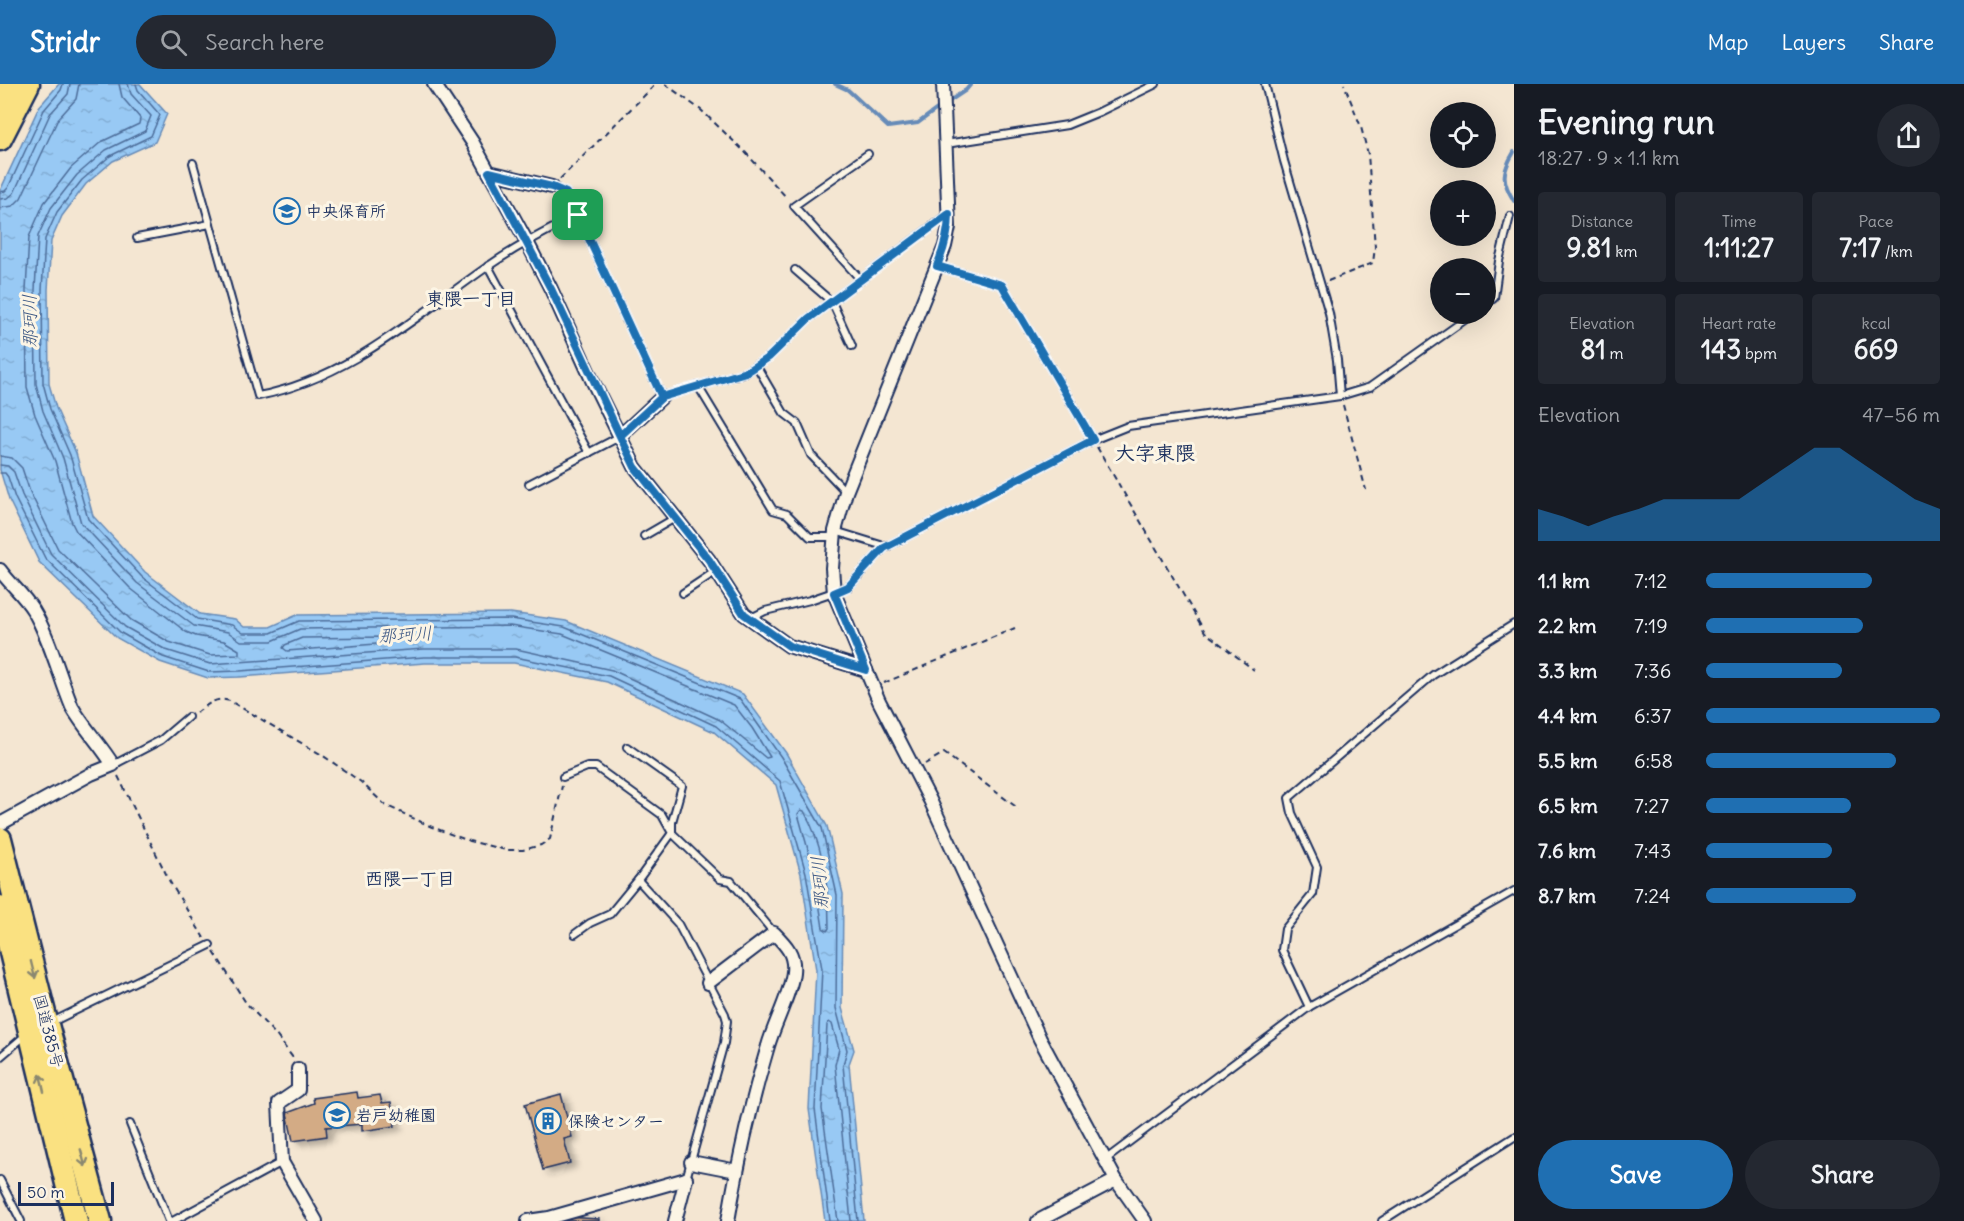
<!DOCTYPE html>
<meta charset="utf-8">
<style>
body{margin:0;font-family:Delius,"Klee One",sans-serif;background:#242831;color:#f1f3f6;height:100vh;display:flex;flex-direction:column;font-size:22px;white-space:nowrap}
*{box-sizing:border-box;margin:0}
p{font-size:20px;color:#9ea1a6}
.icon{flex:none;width:33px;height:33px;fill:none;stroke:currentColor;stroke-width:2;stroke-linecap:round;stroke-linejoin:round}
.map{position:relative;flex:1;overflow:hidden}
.drawer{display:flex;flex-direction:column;background:#171b24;width:450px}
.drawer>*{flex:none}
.buttons{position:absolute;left:1430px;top:18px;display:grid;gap:12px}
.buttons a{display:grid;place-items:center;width:66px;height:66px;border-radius:50%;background:#171b24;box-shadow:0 6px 24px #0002;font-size:30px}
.scale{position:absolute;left:18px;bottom:15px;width:96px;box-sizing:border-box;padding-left:6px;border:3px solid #1b2f5e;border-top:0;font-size:16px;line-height:21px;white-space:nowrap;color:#1b2f5e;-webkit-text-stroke:4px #fcf5e5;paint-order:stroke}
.pin{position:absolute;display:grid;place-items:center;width:51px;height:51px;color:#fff;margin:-26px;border-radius:12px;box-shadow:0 3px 9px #0006}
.round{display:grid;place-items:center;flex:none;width:63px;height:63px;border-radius:32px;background:#242831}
.overview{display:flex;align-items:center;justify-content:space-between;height:102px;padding:0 24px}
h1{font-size:33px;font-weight:700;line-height:45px}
.metrics{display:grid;grid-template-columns:repeat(3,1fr);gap:9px;height:102px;padding:6px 24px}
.metrics div{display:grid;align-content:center;border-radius:6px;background:#242831;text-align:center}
.metrics b{font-size:26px;font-weight:700}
.metrics small{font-size:16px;font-weight:400}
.metrics p{font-size:16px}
.chart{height:168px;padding:12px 24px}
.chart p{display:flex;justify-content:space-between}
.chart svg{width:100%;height:108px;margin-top:6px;fill:#1f6fb2;opacity:.7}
.primary-button{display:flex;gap:12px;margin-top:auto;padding:12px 24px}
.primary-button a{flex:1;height:69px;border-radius:36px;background:#1f6fb2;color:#fff;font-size:24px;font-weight:700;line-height:69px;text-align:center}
.primary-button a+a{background:#242831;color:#f1f3f6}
ul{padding:0 24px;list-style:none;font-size:20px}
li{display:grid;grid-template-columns:96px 72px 1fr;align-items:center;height:45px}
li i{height:15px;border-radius:8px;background:#1f6fb2}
header{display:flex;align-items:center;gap:36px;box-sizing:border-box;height:84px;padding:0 30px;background:#1f6fb2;color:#fff}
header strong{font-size:28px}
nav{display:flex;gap:33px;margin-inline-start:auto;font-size:21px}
.search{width:420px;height:54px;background:#242831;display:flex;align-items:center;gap:15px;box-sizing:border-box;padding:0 21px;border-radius:33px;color:#9ea1a6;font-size:22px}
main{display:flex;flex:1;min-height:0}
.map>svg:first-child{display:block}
.water{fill:url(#water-ripples);stroke:#668bb8;stroke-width:1.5}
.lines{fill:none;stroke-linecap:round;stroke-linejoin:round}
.shore{stroke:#4d6d9a;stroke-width:1.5}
.stream{stroke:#668bb8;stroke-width:4}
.building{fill:#d3ab85;stroke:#1b2f5e;stroke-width:1.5;filter:url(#shadow)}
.lane-casing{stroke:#1b2f5e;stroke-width:10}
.street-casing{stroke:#1b2f5e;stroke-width:16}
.highway-casing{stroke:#1b2f5e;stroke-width:27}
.path{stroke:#1b2f5e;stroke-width:2;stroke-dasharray:6 4.5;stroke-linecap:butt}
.lane{stroke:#fcf5e5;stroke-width:6}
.street{stroke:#fcf5e5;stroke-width:12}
.highway{stroke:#fae181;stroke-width:22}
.oneway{stroke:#8a8870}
.route-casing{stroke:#fff;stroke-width:12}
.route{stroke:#1f6fb2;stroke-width:8}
.labels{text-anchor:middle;stroke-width:6;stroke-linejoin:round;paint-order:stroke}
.poi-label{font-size:16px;font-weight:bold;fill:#1b2f5e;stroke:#fcf5e5;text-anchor:start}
.street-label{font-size:16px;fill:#1b2f5e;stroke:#fcf5e5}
.neighbourhood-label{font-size:18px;font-weight:bold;fill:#1b2f5e;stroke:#fcf5e5}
.water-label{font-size:18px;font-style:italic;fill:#3a5684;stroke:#fcf5e5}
.quarter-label{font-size:20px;font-weight:bold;fill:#1b2f5e;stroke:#fcf5e5}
</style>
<header>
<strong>Stridr</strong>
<div class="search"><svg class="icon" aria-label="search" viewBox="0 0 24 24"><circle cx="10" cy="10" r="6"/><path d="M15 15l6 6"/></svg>Search here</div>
<nav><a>Map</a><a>Layers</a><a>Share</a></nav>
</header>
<main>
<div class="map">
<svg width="1514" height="1137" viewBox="0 0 1514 1137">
<defs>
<pattern id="water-ripples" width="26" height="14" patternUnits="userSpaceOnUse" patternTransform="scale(1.5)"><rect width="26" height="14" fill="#98c9f4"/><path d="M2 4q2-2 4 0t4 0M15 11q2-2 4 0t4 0" fill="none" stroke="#82add4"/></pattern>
<filter id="shadow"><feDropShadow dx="6" dy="4" stdDeviation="3" flood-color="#0004"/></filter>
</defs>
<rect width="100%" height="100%" fill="#f4e6d2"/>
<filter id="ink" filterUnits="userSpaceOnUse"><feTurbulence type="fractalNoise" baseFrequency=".0167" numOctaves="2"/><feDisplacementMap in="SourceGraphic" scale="12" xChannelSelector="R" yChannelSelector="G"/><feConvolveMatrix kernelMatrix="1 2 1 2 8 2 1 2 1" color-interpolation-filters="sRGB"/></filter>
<g filter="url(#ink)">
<polygon class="water" points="59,0 140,0 167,30 155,58 113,77 86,100 62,132 51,157 48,206 49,300 56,324 76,369 93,432 145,488 200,530 235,535 244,543 270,543 297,531 511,529 566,537 743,610 786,669 827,742 843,810 842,924 854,966 849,980 864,1137 825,1137 809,1025 816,886 801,790 776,701 714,648 607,598 514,579 425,579 240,593 208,594 160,578 117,554 39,478 9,416 0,386 0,107 39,23"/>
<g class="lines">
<g class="shore">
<polyline points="136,0 138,6 160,31 151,52 110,72 82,96 57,128 45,155 42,206 43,299 50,325 70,371 88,435 142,493 197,535 232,541 243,549 271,549 299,537 511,535 564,543 740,615 781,673 822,744 837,811 836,924 847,966 843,981 858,1137"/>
<polyline points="0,108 5,107 8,104 44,26 61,6 63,0"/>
<polyline points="0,115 8,114 14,109 50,30 68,10 70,0"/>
<polyline points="0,124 13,122 21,114 58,35 76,15 79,0"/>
<polyline points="0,372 12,374 22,384 30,408 58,465 131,536 169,558 210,571 239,570 239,566 224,557 196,552 186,548 130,504 76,447 72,439 55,377 35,331 27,303 26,206 29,153 44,119 71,84 101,58 139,40 140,34 122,13 119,0"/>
<polyline points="0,381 8,382 14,388 22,411 51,470 125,543 166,566 210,580 424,565 516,565 612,586 720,636 766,674 770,673 752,644 734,621 562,550 510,542 300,545 272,557 241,557 228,548 194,542 137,499 81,439 63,374 43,327 36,300 35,206 38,152 51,124 77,91 106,66 145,47 151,32 131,10 128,0"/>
<polyline points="0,389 5,389 8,393 15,414 45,474 121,549 163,573 209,588 240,587 424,573 515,573 609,592 716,642 780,697 806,789 822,885 815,1025 830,1137"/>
<polygon points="389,553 392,556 389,559 287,567 283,564 285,561 302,554"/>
<path d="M801,726L804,727C824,762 829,804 829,844L827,847L823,844L814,787L798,730Z"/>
<polyline points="838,1137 822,1025 827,941 829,938 832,940 839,965 835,981 851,1137"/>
</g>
<g class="stream">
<polyline points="835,0 848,6 888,43 918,39 941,22"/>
<polyline points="948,18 966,6 971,0"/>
<path d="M1514,68C1502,88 1501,96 1514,117"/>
</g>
</g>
<g class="building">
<polygon points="357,1008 358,1014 380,1011 382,1019 391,1018 395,1042 362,1047 362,1040 326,1043 327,1052 293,1057 287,1029 314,1019 313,1014"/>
<polygon points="561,1010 572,1053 564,1055 570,1079 543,1086 525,1020"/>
<polygon points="565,1133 599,1135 599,1137 565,1137"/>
</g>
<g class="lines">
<defs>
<g id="lane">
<polyline points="1265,0 1284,77 1329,229 1337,276 1340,312"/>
<polyline points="946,60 1067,41 1099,28 1156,0"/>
<path d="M193,79L258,312C347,295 415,233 487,183C516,163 547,147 578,131"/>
<polyline points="552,103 566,109 576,127 662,313 746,288 769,273 808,235 947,131"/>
<polyline points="137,154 210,140"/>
<polyline points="488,182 589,369"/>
<polyline points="937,182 1002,201 1093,356"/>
<polyline points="795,186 832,218 852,262"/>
<polyline points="861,196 794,122 868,70"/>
<polyline points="1485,221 1494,214 1499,177 1510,132"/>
<polyline points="756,281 784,329 797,339 811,371 846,408"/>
<polyline points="698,302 773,426 787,430 810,453 835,453"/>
<polyline points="529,400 619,353"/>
<polyline points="835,447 887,463"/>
<polyline points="644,452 675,434"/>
<polyline points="683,509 716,487"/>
<polyline points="751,534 765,527 810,516 848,503 884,464 1093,356 1128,342 1340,312 1370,303 1473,230"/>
<polyline points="627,663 682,702 672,738 672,749 720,795 731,797 774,849"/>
<polyline points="113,681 161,656 188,633"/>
<polyline points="563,693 587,683 596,683 662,731 672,749 638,796 678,840 725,930 727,937 724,959 686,1095"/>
<polyline points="575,850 590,839 610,830 638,796"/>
<polyline points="1309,923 1282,866 1285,845 1313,810 1317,783 1292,729 1289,714 1433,591 1514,540"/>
<polyline points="50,939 210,861"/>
<polyline points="0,973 27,950"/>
<polyline points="130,1040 169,1137"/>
<polyline points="1105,1076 1309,923 1514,807"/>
<polyline points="0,1096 21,1137"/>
<polyline points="173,1137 282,1078"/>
<polyline points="1382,1137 1514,1053"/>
</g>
<g id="street">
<polyline points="434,0 473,59 527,158 551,205 592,296 635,383 709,476 744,530 789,562 866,586 879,617 930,716 1040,955 1116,1096 1145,1137"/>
<polyline points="489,88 552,103"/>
<polyline points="620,352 662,313"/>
<path d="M0,486C10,500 23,510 33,526C49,552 60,594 72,623C84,644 101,661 113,681L91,690L0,740"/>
<polyline points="866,586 834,509 832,484 835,447 846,408 945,162 949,143 943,0"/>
<path d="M708,899L774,849C786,861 795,870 793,888C791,909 774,940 768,962C751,1019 738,1078 728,1137"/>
<polyline points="298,985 298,1006 279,1019 282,1078 316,1137"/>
<polyline points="691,1078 737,1087"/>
<polyline points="528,1137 549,1134 686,1095"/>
<polyline points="675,1137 686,1095"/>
<polyline points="1038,1137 1116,1096"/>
</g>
<g id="highway">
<polyline points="0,20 10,0"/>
<polyline points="0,55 28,0"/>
<polyline points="0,755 47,941 100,1137"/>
<polyline points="0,823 76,1137"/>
</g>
</defs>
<use href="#lane" class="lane-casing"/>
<use href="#street" class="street-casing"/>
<use href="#highway" class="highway-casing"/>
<g class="path">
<polyline points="665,0 701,26 745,68 787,114"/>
<polyline points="560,95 656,0"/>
<polyline points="1328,197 1373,179 1375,163 1368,70 1361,43 1344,0"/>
<polyline points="1343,321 1366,406"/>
<polyline points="1097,363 1205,548 1254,586"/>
<polyline points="884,599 1015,544"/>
<path d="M196,629C208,621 215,612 230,617L322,671L361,698L385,721L432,743L469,757L506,766H523L541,761L550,755L562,702"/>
<polyline points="925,680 944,669 1019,725"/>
<polyline points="118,692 170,798 204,854"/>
<polyline points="214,868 246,919 276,951 293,974"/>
</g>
<use href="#lane" class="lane"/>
<use href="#street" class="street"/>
<use href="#highway" class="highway"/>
</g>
<defs><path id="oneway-shaft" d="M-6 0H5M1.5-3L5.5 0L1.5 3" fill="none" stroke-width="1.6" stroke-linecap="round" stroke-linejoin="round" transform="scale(1.5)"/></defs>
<g class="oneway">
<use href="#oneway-shaft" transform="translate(33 886) rotate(76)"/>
<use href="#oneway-shaft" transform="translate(42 999) rotate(-103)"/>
<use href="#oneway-shaft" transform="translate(83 1074) rotate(75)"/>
</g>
</g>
<g class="lines" filter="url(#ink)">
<defs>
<path id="route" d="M578,131L662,313L620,352L635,383L709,476L744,530L789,562L866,586L834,509L848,503L884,464L1093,356L1002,201L937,182C944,165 949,149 949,130L808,235L769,273L746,288L662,313L620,352L551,205L489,88L552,103L566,109L578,131"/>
</defs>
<use href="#route" class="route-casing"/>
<use href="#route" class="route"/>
</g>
<defs>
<symbol id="school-ring" viewBox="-11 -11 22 22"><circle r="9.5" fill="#fcf5e5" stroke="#1f6fb2" stroke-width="1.5"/><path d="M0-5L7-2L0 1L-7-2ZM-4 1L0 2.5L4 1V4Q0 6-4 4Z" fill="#1f6fb2"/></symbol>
<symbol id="building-ring" viewBox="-11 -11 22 22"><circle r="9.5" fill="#fcf5e5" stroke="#1f6fb2" stroke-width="1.5"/><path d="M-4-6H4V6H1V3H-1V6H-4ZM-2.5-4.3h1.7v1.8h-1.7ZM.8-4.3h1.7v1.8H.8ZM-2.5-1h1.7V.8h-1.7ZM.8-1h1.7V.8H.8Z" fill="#1f6fb2"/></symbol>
</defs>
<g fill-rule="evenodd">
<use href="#school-ring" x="272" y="112" width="30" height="30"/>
<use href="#school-ring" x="322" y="1016" width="30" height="30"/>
<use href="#building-ring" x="533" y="1022" width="30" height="30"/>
</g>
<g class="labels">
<g class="poi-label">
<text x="306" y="133">中央保育所</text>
<text x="356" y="1037">岩戸幼稚園</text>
<text x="568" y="1043">保険センター</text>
</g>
<g class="street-label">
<text transform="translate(49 947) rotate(75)" y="6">国道385号</text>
</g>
<g class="neighbourhood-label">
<text x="471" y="221">東隈一丁目</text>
<text x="410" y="801">西隈一丁目</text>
</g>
<g class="water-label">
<text transform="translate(30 237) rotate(-91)" y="6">那珂川</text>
<text transform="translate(405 551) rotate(-4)" y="6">那珂川</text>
<text transform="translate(820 799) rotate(-95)" y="6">那珂川</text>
</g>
<g class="quarter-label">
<text x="1155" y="376">大字東隈</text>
</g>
</g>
</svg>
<div class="buttons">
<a><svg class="icon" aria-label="locate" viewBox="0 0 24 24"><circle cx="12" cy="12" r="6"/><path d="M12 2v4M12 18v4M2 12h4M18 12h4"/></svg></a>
<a>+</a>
<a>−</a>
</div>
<div class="scale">50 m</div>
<div class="pin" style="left:578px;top:131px;background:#1e9e55"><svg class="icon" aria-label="arrive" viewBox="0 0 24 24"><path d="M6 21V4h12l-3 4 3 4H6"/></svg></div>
</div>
<section class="drawer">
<div class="overview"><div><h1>Evening run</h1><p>18:27 · 9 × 1.1 km</p></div><a class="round"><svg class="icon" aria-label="share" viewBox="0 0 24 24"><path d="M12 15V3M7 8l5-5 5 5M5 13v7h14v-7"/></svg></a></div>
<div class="metrics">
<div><p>Distance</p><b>9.81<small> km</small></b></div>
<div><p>Time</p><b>1:11:27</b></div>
<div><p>Pace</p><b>7:17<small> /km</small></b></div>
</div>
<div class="metrics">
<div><p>Elevation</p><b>81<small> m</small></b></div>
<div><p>Heart rate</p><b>143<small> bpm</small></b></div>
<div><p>kcal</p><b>669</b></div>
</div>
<div class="chart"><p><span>Elevation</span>47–56 m</p>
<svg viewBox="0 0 160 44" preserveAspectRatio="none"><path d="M0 44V31L10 34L20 38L30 34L40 31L50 27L60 27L70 27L80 27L90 20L100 13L110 6L120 6L130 13L140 20L150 27L160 31V44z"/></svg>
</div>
<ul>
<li><b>1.1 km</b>7:12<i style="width:71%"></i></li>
<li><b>2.2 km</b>7:19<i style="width:67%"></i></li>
<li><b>3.3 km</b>7:36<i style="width:58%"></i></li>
<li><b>4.4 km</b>6:37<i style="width:100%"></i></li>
<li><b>5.5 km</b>6:58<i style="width:81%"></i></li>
<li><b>6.5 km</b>7:27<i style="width:62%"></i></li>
<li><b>7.6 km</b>7:43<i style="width:54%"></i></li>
<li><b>8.7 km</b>7:24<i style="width:64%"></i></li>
</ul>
<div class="primary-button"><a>Save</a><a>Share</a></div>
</section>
</main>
